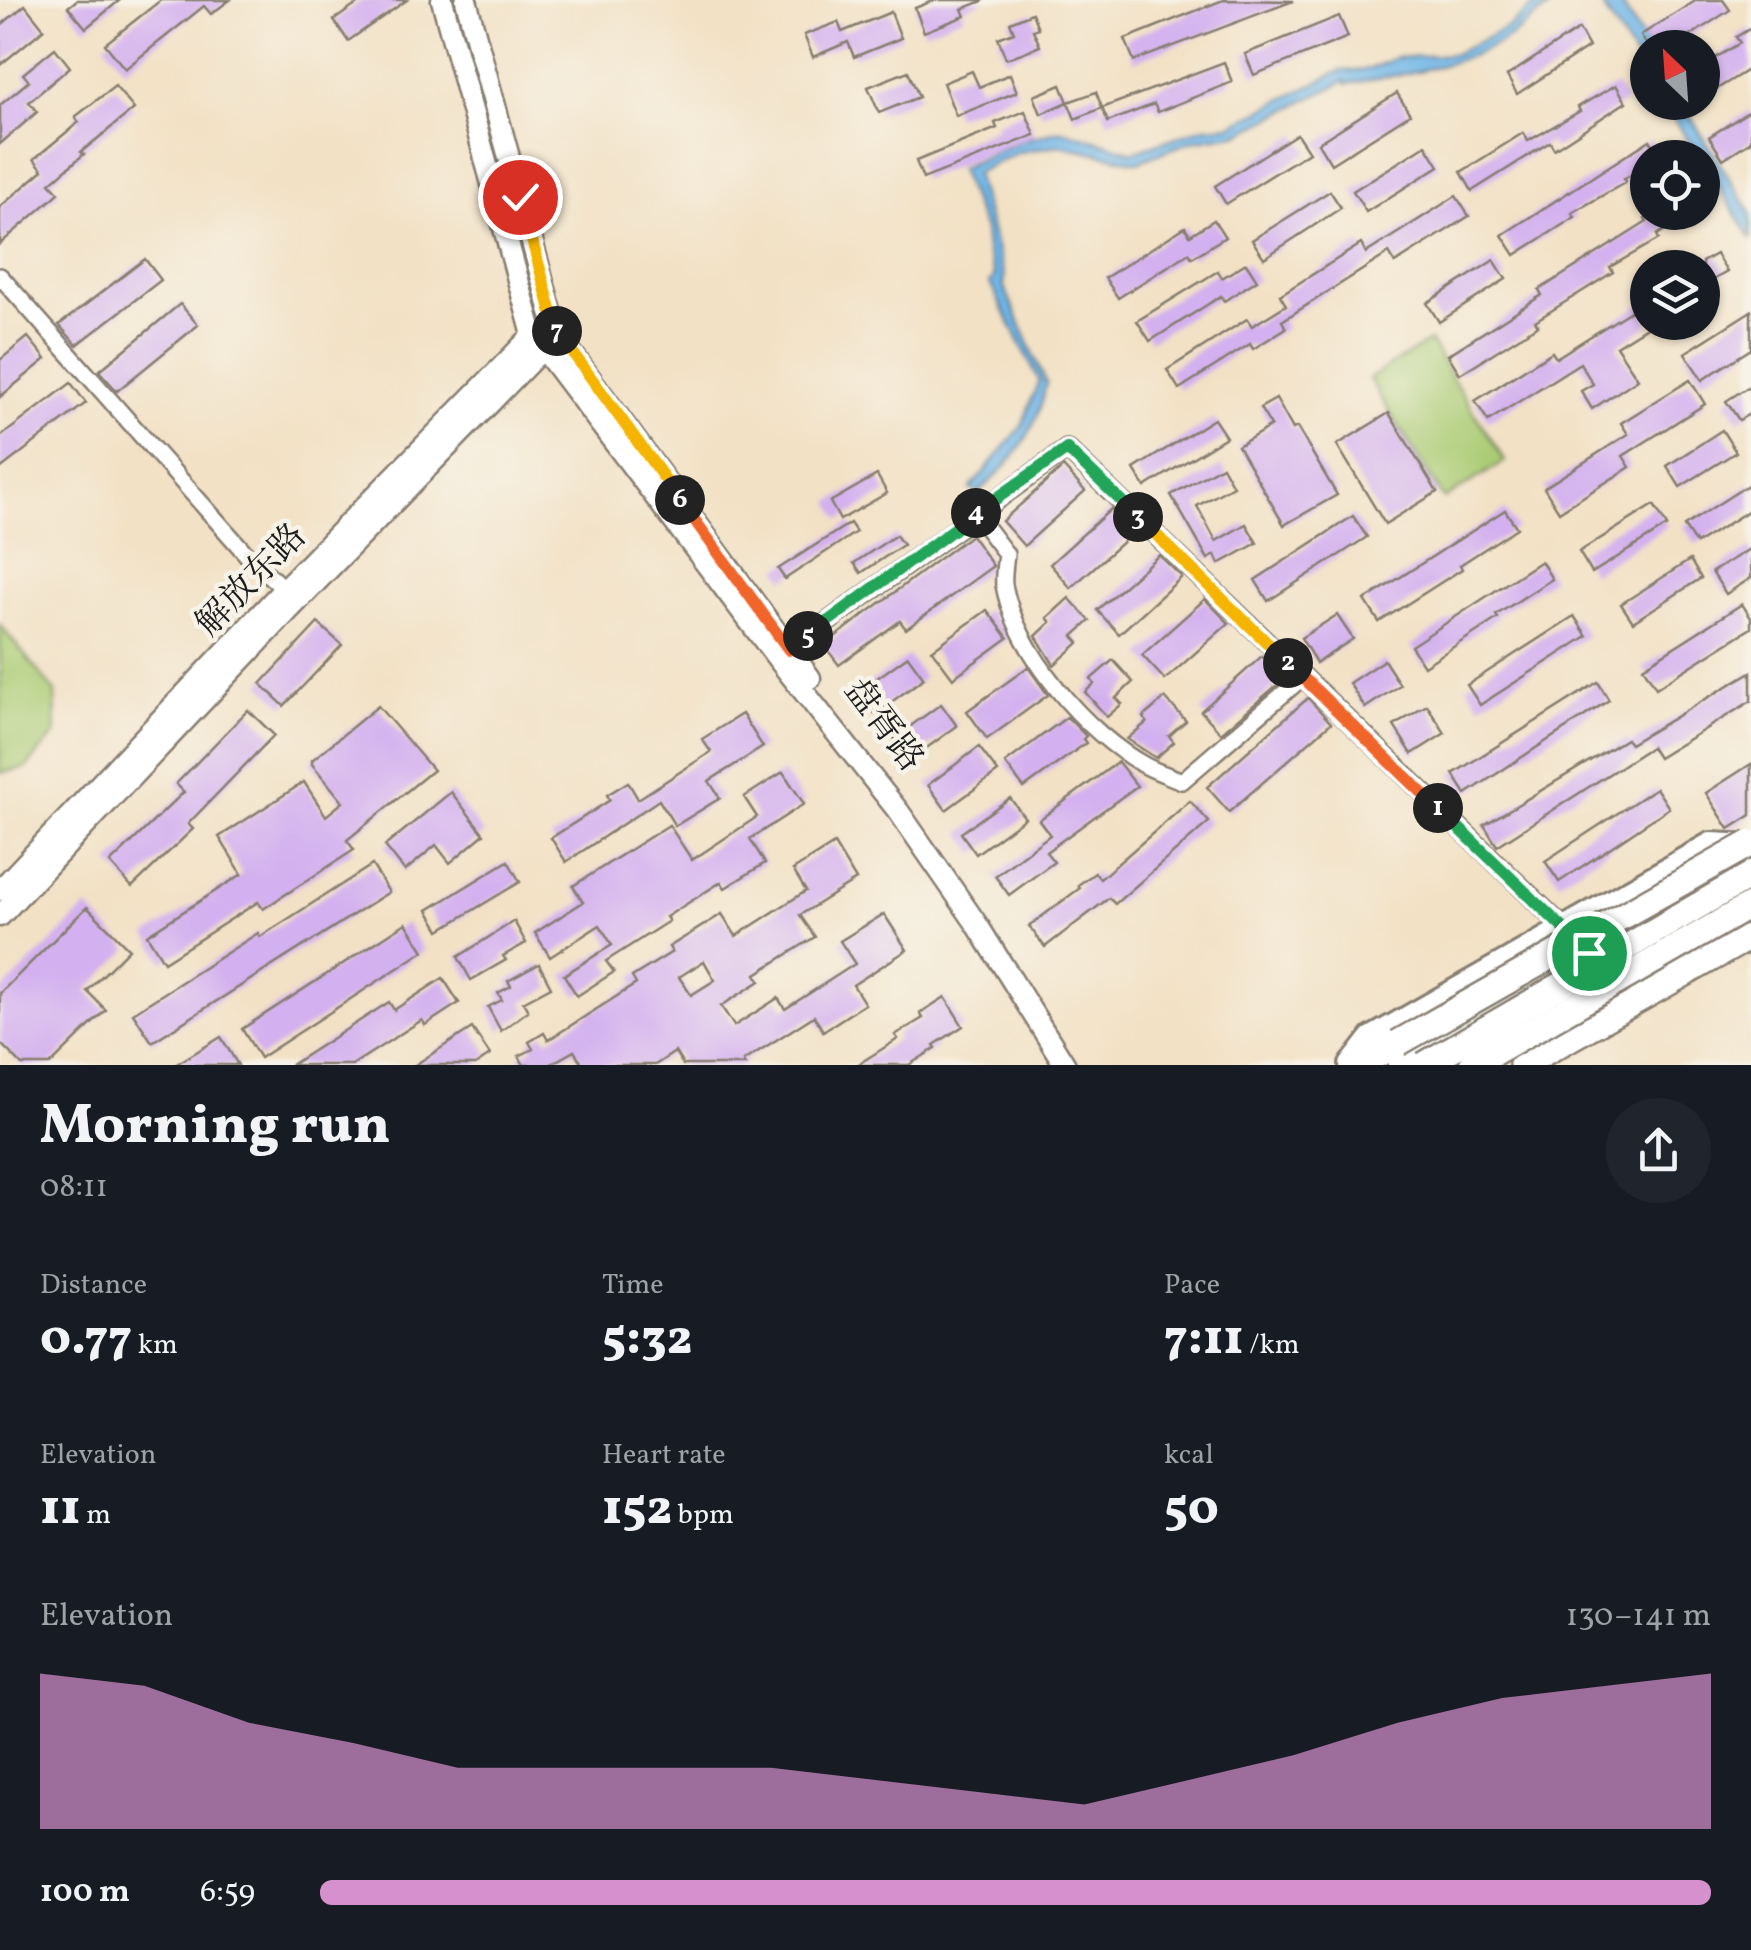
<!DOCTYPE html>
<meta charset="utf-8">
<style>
body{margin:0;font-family:Vollkorn,"Noto Serif SC",serif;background:#20242c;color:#f1f3f6;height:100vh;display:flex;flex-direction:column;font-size:38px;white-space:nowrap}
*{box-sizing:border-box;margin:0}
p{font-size:32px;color:#9ea1a6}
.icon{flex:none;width:55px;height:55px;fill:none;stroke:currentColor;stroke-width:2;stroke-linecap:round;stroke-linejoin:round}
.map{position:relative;height:1065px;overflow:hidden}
.drawer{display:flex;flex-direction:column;background:#171b24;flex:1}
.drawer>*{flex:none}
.needle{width:65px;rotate:335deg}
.buttons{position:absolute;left:1630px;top:30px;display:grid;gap:20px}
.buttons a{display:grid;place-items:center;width:90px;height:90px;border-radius:50%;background:#171b24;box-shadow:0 2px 8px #0004;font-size:50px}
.pin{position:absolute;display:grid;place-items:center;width:85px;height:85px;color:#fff;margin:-42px;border:5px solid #fff;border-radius:50%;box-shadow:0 2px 10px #0007}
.km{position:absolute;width:50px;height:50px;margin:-25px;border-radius:50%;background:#222;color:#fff;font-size:28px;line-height:50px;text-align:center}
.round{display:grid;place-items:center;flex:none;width:105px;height:105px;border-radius:52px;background:#20242c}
.summary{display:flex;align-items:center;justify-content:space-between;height:170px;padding:0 40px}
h1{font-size:55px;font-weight:800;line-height:75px}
.figures{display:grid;grid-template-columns:repeat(3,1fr);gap:15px;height:170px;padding:10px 40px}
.figures div{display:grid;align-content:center}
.figures b{font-size:50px;font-weight:800}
.figures small{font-size:28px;font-weight:400}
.figures p{font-size:28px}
.chart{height:280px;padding:20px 40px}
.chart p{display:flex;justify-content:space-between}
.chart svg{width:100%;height:180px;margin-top:10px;fill:#d690ce;opacity:.7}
ul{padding:0 40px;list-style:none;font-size:32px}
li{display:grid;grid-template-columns:160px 120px 1fr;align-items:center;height:75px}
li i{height:25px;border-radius:12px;background:#d690ce}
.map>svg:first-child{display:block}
.green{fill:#abcc75;stroke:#647448;stroke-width:2.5}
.water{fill:#71b6e7;stroke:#466982;stroke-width:2.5}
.building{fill:#d3b0ef;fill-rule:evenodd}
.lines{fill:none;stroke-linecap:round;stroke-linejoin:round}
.minor-casing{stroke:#877e70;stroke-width:20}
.tertiary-casing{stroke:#877e70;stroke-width:22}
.secondary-casing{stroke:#877e70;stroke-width:25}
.primary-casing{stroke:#877e70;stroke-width:28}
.trunk-casing{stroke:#877e70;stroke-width:30}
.minor{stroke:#fff;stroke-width:15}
.tertiary{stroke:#fff;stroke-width:18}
.secondary{stroke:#fff;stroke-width:20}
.primary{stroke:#fff;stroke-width:22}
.trunk{stroke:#fff;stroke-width:25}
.trunk-bridge-casing{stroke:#877e70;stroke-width:30;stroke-linecap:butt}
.trunk-bridge{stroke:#fff;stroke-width:25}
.split-1-casing{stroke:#fff;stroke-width:20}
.split-2-casing{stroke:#fff;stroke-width:20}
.split-3-casing{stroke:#fff;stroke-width:20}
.split-4-casing{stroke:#fff;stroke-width:20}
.split-5-casing{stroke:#fff;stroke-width:20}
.split-6-casing{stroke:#fff;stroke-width:20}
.split-7-casing{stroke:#fff;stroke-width:20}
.split-8-casing{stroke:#fff;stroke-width:20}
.split-1{stroke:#22a559;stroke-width:12}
.split-2{stroke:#f0652b;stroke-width:12}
.split-3{stroke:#f5b400;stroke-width:12}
.split-4{stroke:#22a559;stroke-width:12}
.split-5{stroke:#22a559;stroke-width:12}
.split-6{stroke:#f0652b;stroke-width:12}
.split-7{stroke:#f5b400;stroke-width:12}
.split-8{stroke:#f5b400;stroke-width:12}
.labels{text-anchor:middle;stroke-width:9;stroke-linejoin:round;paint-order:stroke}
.street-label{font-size:35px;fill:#1c1c1c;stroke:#f7f3e8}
</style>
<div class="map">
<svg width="1751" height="1065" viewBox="0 0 1751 1065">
<rect width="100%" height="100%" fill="#f7f3e8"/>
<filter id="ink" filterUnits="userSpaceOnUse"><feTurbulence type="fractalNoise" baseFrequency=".01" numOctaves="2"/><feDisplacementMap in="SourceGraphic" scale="20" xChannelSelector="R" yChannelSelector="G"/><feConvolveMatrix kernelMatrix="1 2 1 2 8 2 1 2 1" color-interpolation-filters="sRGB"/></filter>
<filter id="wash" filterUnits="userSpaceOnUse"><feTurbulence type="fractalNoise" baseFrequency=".0048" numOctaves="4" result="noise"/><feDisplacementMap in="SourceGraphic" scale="40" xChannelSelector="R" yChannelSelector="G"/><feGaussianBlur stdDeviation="2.25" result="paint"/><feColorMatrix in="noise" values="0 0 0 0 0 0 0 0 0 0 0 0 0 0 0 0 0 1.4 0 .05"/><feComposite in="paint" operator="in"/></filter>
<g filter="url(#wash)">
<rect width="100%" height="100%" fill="#f2e1c5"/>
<g class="green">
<polygon points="1429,341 1505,461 1444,499 1369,379"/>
<polygon points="0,625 55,692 56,733 26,768 0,773"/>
</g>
<g class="water">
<path d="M1541,0H1562C1540,10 1525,29 1505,40C1455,68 1402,74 1347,84L1345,81L1241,133L1192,141L1138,162L1059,145L1019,152L975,173L1004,275V287L1046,383C1039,428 1012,465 977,493L970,489L1022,426L1039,380L990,283L995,276L986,250L984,230L959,169L1020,141L1055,131H1066L1133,152L1205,127L1231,125L1340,71L1370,69L1395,58L1454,54L1510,26Z"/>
<polygon points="1598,0 1619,0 1648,47 1647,77"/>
<polygon points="1664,103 1682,103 1751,213 1751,238 1703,162 1702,158 1699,157"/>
</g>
<g id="blocks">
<g class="building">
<polygon points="77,0 120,0 86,28 68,7"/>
<polygon points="161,0 230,0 211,14 204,6 125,69 105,44"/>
<polygon points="363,0 407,0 348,41 334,20"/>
<polygon points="935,0 983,0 983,1 962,9 965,16 924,32 915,8"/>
<polygon points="1223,0 1293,1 1134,61 1125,39"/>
<polygon points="1697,0 1723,0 1730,10 1671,48 1648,48 1641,35"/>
<polygon points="25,5 44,29 0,65 0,26"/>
<polygon points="891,12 901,38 854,57 848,42 813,57 804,35 838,22 842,32"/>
<polygon points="1032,13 1038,28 1033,30 1040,46 1006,59 998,38 1014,32 1010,22"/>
<polygon points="1339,16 1348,37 1254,75 1245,54"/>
<polygon points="1751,28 1751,68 1702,98 1702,66 1740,43 1736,37"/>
<polygon points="1579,29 1589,47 1517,94 1507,76"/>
<polygon points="55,48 70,67 29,102 37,112 0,144 0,105 29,81 23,74"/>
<polygon points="1224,62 1232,82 1158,112 1154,104 1108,122 1102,108"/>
<polygon points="908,71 919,97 879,113 868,87"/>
<polygon points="972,71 979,87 1010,74 1017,92 956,116 943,83"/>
<polygon points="1061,85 1068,102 1041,114 1034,96"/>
<polygon points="1616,85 1626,102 1554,149 1550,142 1472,191 1461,172 1523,133 1528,141 1580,111 1578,107"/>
<polygon points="115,86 134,109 81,152 84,154 50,183 59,193 0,244 0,207 43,170 34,159 79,122 75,117"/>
<polygon points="1096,92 1102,108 1075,119 1068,102"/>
<polygon points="1397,93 1410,114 1331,164 1318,143"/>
<polygon points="1751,110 1751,141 1723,159 1709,137"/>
<polygon points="1025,111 1035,135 923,179 916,161 997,128 995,123"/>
<polygon points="1297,134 1309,152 1226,204 1215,186"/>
<polygon points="1650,140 1661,158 1648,158 1648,165 1624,179 1626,182 1572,213 1575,217 1515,255 1502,235"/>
<polygon points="1426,145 1439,166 1366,212 1353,191"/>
<polygon points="1330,191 1341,208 1264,258 1252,240"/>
<polygon points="1456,196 1469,216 1395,263 1389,253 1282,321 1286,328 1253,349 1250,344 1179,389 1167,370 1247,319 1252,326 1286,305 1280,295 1361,244 1366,253"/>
<polygon points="1655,212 1695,212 1657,235 1659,239 1610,267 1613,272 1535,321 1538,325 1460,374 1448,355 1542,295 1539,290 1647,222 1645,219"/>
<polygon points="1214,220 1225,237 1192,258 1189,253 1118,298 1105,278 1185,227 1190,235"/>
<polygon points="1716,254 1727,272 1702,286 1702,262"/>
<polygon points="145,259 161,280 77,345 59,325"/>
<polygon points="1494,260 1506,279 1439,322 1427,303"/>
<polygon points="1246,263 1257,280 1224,301 1221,296 1150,341 1137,321 1218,271 1222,278"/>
<polygon points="1648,300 1648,326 1616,346 1638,379 1592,409 1581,391 1593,384 1580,363 1488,421 1475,401 1552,352 1556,358"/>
<polygon points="180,304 198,325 117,391 99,371"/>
<polygon points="1751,311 1751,349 1702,380 1685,353"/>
<polygon points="28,337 46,359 0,397 0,360"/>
<polygon points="1690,380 1705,404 1623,456 1630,467 1559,512 1544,488 1628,434 1621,423"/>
<polygon points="71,383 86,403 0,469 0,437"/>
<polygon points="1751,385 1751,413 1739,420 1726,401"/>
<polygon points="1276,399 1293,429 1297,427 1337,495 1284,525 1238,446 1271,426 1260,408"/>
<polygon points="1389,413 1437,492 1385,524 1337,445"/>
<polygon points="1214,419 1226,437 1145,487 1134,469"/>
<polygon points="1722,430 1736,452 1680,487 1667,466"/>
<polygon points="1222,466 1233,486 1197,506 1216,541 1246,524 1257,543 1219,564 1215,555 1208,559 1171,495"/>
<polygon points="1063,467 1085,491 1024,546 1002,521"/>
<polygon points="877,475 887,493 840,520 830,502"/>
<polygon points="1751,483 1751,509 1696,544 1684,526"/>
<polygon points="1654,505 1667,526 1592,573 1579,552"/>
<polygon points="1111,509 1134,532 1071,588 1050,564"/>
<polygon points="1505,510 1517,528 1460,565 1462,569 1379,622 1365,600"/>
<polygon points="1353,516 1367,537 1268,601 1255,580"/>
<polygon points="850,523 856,532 785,579 778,569"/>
<polygon points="896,535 903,545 861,573 854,563"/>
<polygon points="971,535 993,566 906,629 900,621 839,665 824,645"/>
<polygon points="1751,548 1751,578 1726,594 1712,572"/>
<polygon points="1159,555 1182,577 1119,634 1097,610"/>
<polygon points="1690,560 1701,578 1633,622 1621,604"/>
<polygon points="1541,561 1552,579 1496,615 1498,618 1424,666 1411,646"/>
<polygon points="1069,598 1090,621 1073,636 1079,643 1054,665 1036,636 1051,622 1047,618"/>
<polygon points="1205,599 1229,623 1165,680 1142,655"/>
<polygon points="1742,604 1751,618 1751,628 1656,688 1643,667"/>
<polygon points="987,610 1008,638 953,678 932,650"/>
<polygon points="1337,615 1353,639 1316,663 1301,638"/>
<polygon points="1574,616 1587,636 1480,705 1467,685"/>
<polygon points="318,623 342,645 284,706 261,684"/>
<polygon points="908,656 924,678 875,714 859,691"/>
<polygon points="1262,656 1283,680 1221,733 1201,711"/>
<polygon points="1113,660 1133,682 1116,698 1122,704 1107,717 1085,692 1094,684 1091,679"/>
<polygon points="1384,660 1400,685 1365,708 1349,683"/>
<polygon points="1028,667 1048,695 987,739 967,711"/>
<polygon points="1751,672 1751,701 1658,758 1651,747 1497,846 1484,825 1626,739 1630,744"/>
<polygon points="1598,682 1609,700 1466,794 1453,774"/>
<polygon points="1165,698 1186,721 1169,736 1174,742 1156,758 1127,739 1147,722 1143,717"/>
<polygon points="1308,698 1331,723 1229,812 1207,787"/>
<polygon points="941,704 957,726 910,760 894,738"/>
<polygon points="1427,705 1445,733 1412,754 1394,726"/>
<polygon points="378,706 433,770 347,840 354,850 263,909 258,902 164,962 147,935 242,874 219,837 304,782 326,816 343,802 312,764 312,760"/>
<polygon points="248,710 274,735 188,824 193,829 132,887 110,863 184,792 176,784"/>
<polygon points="742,714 763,747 709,781 720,798 675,826 659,800 566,862 551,838 610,800 607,795 628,782 638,799 711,752 702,739"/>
<polygon points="1067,717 1086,736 1083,739 1086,743 1024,788 1005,763"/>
<polygon points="979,747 998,772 946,810 928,785"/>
<polygon points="1118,762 1137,786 1046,852 1054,862 1009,895 995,876 1050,835 1039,820"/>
<polygon points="1751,764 1751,815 1729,829 1706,793"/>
<polygon points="783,772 804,804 750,839 765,863 725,888 721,882 666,917 669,921 606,961 614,972 577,996 564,975 612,945 600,925 550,957 535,933 583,902 573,886 669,825 692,860 757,817 744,797"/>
<polygon points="1656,788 1669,808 1559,882 1545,861"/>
<polygon points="451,792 484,834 450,863 436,845 405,871 385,846"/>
<polygon points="1010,798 1025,818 976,854 961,833"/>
<polygon points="1190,801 1209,822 1115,904 1109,898 1045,947 1029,926 1080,888 1078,885 1095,873 1100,879"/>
<path d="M834,844L856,880L800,915L815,937L756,974L760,981L721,1006L734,1026L778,998L785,1009L855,964L840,941L884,914L907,950L853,985L865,1004L823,1031L814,1016L743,1061L745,1065H683L675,1052L655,1065H583L574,1051L549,1065H524L519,1056L533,1049L529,1042L544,1033L548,1040L636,984L632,977L672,952L669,947L722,914L736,936L806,891L793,870ZM704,961L715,980L691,995L679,977Z"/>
<polygon points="508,861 520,882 440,930 428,910"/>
<polygon points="372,865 389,892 152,1042 133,1013 258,933 260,937"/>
<polygon points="87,907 129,949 87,991 106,1010 50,1065 22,1065 0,1043 0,993"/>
<polygon points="514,921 526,943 503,956 506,960 471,980 458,957"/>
<polygon points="406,923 424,951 260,1058 242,1029"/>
<polygon points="539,964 551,987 523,1002 528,1011 501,1031 488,1007 502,1000 498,993 511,986 508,981"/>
<polygon points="443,978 459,1003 425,1025 422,1020 352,1065 291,1065 389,1002 394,1010"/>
<polygon points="945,997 963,1026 934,1045 936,1048 909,1065 857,1065 898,1039 895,1035 923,1018 920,1013"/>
<polygon points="472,1028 490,1055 475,1065 415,1065"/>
<polygon points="221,1037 238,1065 175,1065"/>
</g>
</g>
</g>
<g filter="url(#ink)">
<use href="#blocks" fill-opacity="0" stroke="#877e70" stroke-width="2.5"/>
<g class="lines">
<defs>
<g id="minor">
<polyline points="0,276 248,556 284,589"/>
<path d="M975,513L1006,554C1005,564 1003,575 1004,585C1017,653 1086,734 1146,766C1157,772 1170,776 1182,781L1303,677"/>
</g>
<polyline id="tertiary" points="789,650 1067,449 1572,936"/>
<g id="secondary">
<polyline points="442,0 533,335 778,659 899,812 978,926 1065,1065"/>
<polyline points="466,0 557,333 810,678"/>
<polyline points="0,890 284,589 533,335 545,334"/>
<polyline points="0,916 288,611 552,339"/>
</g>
<g id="primary">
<polyline points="1351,1065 1372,1038 1711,844 1751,846"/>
<polyline points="1399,1065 1751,859"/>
</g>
<g id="trunk">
<polyline points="1359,1065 1398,1043"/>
<polyline points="1522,1065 1751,936"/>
</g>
</defs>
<use href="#minor" class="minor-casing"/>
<use href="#tertiary" class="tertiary-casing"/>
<use href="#secondary" class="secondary-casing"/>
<use href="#primary" class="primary-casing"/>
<use href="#trunk" class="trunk-casing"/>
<use href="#minor" class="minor"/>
<use href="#tertiary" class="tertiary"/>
<use href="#secondary" class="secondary"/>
<use href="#primary" class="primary"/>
<use href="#trunk" class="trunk"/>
<defs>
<g id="trunk-bridge">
<polyline points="1398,1043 1751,843"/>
<polyline points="1424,1065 1751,875"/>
<polyline points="1472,1065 1751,905"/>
</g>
</defs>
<use href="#trunk-bridge" class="trunk-bridge-casing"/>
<use href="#trunk-bridge" class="trunk-bridge"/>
</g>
</g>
<g class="lines" filter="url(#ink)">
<defs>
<polyline id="split-1" points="1438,808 1589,953"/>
<polyline id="split-2" points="1288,663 1438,808"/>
<polyline id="split-3" points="1138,517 1288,663"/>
<polyline id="split-4" points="976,513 1067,449 1138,517"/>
<polyline id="split-5" points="808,636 976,513"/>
<polyline id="split-6" points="680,500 789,650 808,636"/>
<polyline id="split-7" points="557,331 680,500"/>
<polyline id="split-8" points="520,197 557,331"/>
</defs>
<use href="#split-1" class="split-1-casing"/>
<use href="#split-2" class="split-2-casing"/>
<use href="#split-3" class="split-3-casing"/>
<use href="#split-4" class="split-4-casing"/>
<use href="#split-5" class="split-5-casing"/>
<use href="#split-6" class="split-6-casing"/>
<use href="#split-7" class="split-7-casing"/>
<use href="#split-8" class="split-8-casing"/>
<use href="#split-1" class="split-1"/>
<use href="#split-2" class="split-2"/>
<use href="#split-3" class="split-3"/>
<use href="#split-4" class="split-4"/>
<use href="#split-5" class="split-5"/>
<use href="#split-6" class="split-6"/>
<use href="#split-7" class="split-7"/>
<use href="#split-8" class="split-8"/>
</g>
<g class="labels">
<g class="street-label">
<text transform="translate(250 579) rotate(-46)" y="12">解放东路</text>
<text transform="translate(885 724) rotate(53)" y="12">盘胥路</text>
</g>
</g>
</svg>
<div class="buttons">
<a><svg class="needle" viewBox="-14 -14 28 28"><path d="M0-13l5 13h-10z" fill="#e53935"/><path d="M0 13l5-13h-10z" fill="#9ea1a6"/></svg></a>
<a><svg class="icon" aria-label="locate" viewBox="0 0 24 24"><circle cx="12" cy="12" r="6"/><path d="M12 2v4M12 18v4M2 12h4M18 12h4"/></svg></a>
<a><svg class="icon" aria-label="layers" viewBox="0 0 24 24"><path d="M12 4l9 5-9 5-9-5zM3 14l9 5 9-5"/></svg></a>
</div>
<div class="pin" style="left:1589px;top:953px;background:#1e9e55"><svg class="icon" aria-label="arrive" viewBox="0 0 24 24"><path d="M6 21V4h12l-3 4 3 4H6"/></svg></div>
<div class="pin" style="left:520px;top:197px;background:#d93025"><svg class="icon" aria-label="check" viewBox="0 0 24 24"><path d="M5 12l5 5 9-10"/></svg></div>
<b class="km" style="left:1438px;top:808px">1</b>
<b class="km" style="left:1288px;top:663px">2</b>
<b class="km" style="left:1138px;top:517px">3</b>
<b class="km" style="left:976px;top:513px">4</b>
<b class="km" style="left:808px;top:636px">5</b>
<b class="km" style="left:680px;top:500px">6</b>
<b class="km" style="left:557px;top:331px">7</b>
</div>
<section class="drawer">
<div class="summary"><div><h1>Morning run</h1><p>08:11</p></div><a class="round"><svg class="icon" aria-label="share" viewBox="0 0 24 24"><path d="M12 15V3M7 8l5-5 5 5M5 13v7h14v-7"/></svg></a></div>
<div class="figures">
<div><p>Distance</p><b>0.77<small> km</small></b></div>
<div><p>Time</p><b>5:32</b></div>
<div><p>Pace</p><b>7:11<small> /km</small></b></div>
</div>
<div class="figures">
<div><p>Elevation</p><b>11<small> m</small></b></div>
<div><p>Heart rate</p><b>152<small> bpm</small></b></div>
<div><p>kcal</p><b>50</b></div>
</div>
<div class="chart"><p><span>Elevation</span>130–141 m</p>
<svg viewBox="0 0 160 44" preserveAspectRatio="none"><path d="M0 44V6L10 9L20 18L30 23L40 29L50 29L60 29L70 29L80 32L90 35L100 38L110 32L120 26L130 18L140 12L150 9L160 6V44z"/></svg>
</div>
<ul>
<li><b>100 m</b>6:59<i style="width:100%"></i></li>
</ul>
</section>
